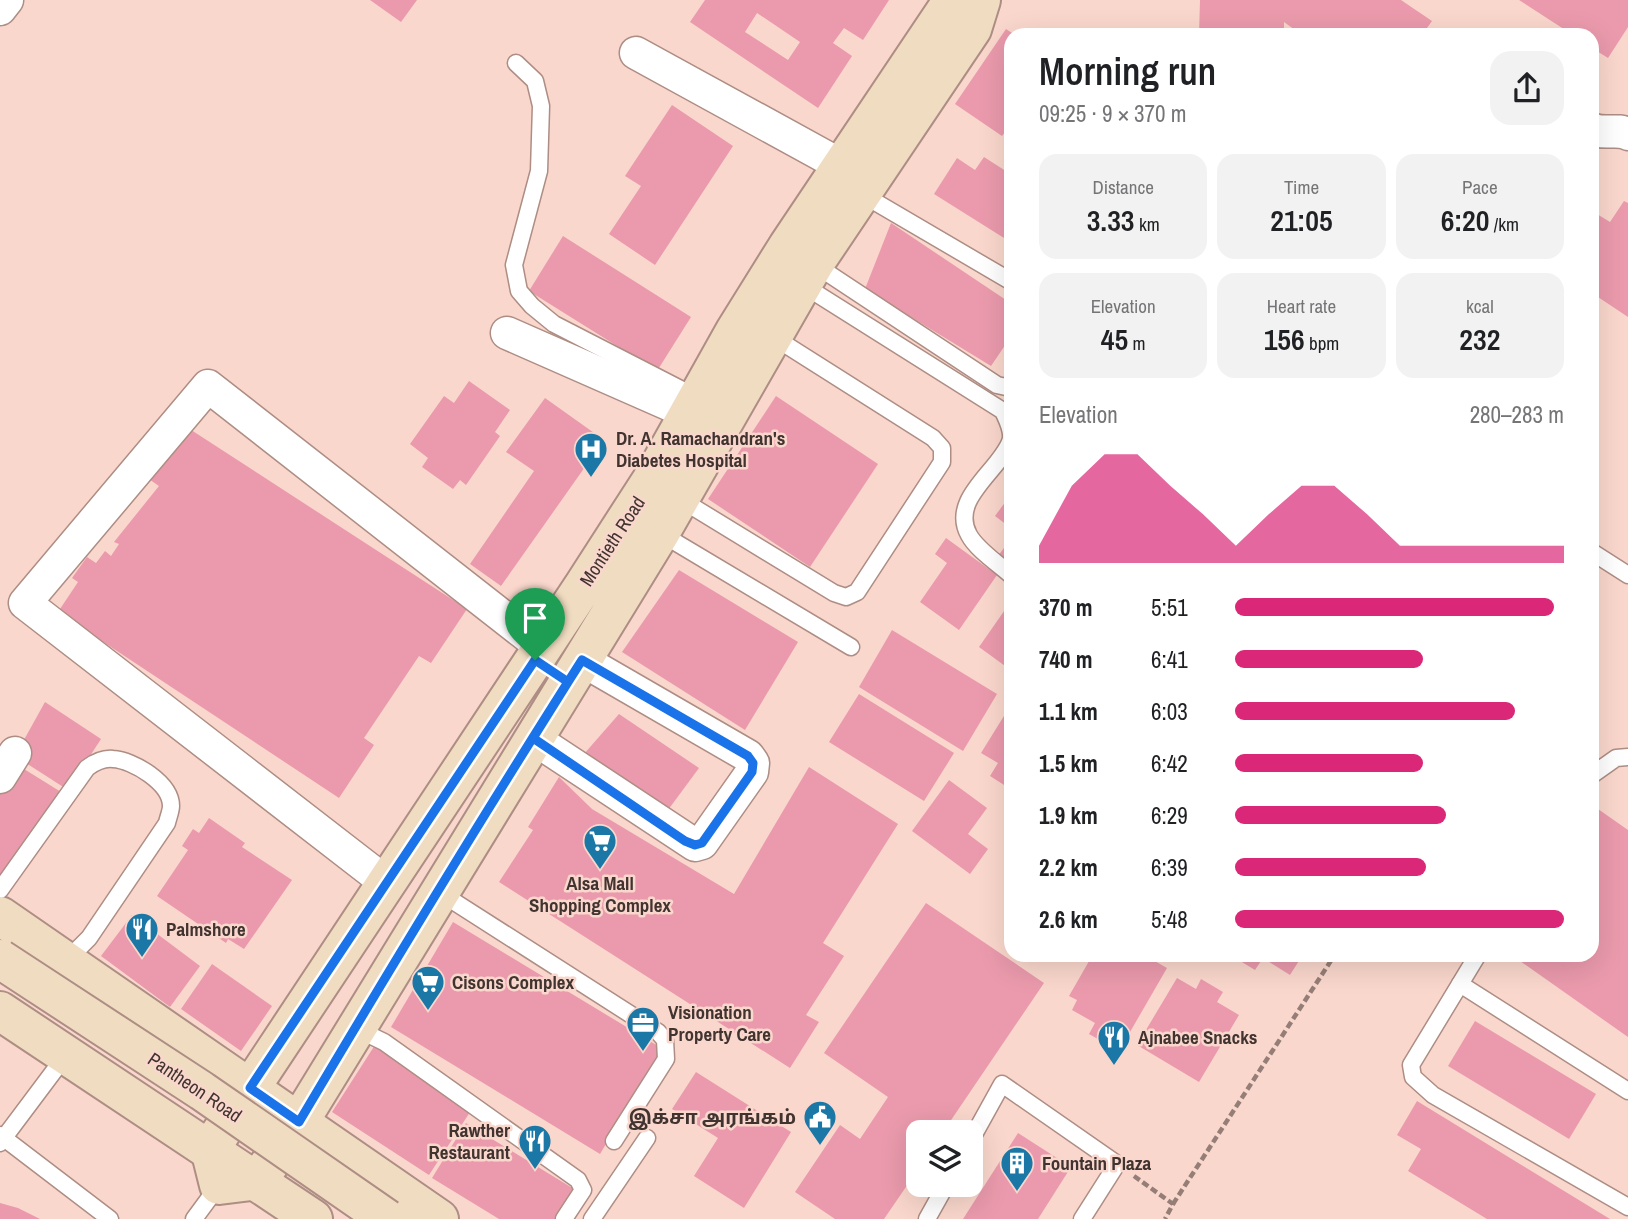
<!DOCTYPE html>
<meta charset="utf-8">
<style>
body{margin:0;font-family:"Archivo Narrow","Noto Sans Tamil",sans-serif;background:#f2f2f2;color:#202124;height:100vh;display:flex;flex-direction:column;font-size:26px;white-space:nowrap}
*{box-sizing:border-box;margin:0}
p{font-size:23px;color:#757577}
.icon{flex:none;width:38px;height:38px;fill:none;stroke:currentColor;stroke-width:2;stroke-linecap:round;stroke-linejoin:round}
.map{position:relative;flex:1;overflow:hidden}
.side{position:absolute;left:1004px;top:28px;width:595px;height:934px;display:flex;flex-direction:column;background:#fff;border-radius:21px;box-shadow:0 7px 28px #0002}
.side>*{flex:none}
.buttons{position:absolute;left:906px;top:1120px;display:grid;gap:14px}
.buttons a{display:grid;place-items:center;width:77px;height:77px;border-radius:14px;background:#fff;box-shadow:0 7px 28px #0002;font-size:35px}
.pin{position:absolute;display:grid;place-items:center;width:60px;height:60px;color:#fff;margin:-72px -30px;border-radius:50% 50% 50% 0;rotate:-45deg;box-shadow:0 0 7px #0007}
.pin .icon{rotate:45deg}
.round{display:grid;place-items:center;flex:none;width:74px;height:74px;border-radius:21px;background:#f2f2f2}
.overview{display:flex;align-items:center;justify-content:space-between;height:119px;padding:0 35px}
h1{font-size:38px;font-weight:600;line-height:52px}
.stats{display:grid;grid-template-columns:repeat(3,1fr);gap:10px;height:119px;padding:7px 35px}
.stats div{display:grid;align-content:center;border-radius:18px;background:#f2f2f2;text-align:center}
.stats b{font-size:30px;font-weight:600}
.stats small{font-size:19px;font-weight:400}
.stats p{font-size:19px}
.chart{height:196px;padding:14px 35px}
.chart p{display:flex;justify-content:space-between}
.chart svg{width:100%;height:126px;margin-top:7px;fill:#db2777;opacity:.7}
ul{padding:0 35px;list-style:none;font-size:23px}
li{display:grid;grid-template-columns:112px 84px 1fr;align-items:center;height:52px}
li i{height:18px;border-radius:9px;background:#db2777}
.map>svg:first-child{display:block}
.building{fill:#ea9aac;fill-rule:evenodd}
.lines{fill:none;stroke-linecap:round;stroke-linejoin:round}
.service-casing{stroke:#ad8d84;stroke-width:19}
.minor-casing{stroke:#ad8d84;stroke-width:35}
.secondary-casing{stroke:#ad8d84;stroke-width:42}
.path{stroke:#957e77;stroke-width:4.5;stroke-dasharray:7 3.5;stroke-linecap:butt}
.service{stroke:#fff;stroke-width:16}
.minor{stroke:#fff;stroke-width:32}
.secondary{stroke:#f0dcc1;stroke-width:38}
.secondary-bridge-casing{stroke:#ad8d84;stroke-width:42;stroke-linecap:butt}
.secondary-bridge{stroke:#f0dcc1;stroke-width:38}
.route-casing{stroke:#fff;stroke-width:14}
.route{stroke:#1a73e8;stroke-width:9}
.labels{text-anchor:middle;stroke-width:5;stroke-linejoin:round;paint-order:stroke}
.poi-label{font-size:19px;font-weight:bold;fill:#413430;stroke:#fad7cc;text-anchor:start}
.street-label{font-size:19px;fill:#413430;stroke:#fad7cc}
</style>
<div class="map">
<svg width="1628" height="1219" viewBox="0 0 1628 1219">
<rect width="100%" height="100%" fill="#fad7cc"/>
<g class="building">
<polygon points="370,0 417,0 401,22"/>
<path d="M705,0H889L863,40L844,28L833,43L852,56L818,108L690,22ZM757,13L800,42L788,60L745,32Z"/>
<polygon points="1200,0 1401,0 1432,21 1422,35 1302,35 1284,22 1284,35 1199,35"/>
<polygon points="1519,0 1628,0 1628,27 1608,58 1592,48 1592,35 1573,35"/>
<polygon points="1006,29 1015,35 1012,35 1012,123 1002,136 955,104"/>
<polygon points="672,105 733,146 655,265 609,234 641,186 625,176"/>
<polygon points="984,157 1012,175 1012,243 934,194 957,158 975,170"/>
<polygon points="1624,201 1628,203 1628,317 1592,293 1592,211 1610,222"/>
<polygon points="891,223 1012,304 1012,335 991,366 865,289"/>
<polygon points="563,236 691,317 657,371 529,291"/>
<polygon points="469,381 510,410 495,432 500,436 466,485 460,480 453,489 422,467 428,458 410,444 444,396 454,403"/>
<polygon points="776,396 878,464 810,567 708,499"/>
<polygon points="545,398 604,440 501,586 470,564 534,471 506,452"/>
<polygon points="185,426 467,609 431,663 419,656 364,738 374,745 339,798 58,612 78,582 72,578 87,557 96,563 105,551 111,556 119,544 114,542 159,486 143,475"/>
<polygon points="1012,493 1012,529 995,516"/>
<polygon points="1012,537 1012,566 998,556"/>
<polygon points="946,538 997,575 959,630 920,602 947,563 935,554"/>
<polygon points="679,570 798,642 745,730 622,652"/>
<polygon points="1009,604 1012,606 1012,671 979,647"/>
<polygon points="892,630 997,694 963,751 859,687"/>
<polygon points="859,694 954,753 924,801 829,742"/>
<polygon points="45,702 101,739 68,790 15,756"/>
<polygon points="1012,703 1012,790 990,776 998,763 981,753"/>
<polygon points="619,714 699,768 668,810 584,754"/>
<polygon points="16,764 61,792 0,885 0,791"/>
<polygon points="809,767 898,824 823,943 844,956 806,1015 819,1022 790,1068 499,882 533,830 528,827 559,777 592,809 734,894"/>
<polygon points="949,780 987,808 968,834 988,849 970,874 912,831"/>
<polygon points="1598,809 1628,830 1628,1037 1513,956 1592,956 1592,817"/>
<polygon points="209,818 245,843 242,847 292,880 244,949 228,939 226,943 157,896 188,850 182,846 193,829 199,833"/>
<polygon points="926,903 1044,983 943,1132 919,1132 919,1168 884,1219 835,1219 795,1192 840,1125 860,1139 888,1097 824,1053"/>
<polygon points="132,915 200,966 170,1007 101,956"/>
<polygon points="453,922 663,1049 600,1154 391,1027"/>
<polygon points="1092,956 1146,956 1167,968 1119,1051 1089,1034 1095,1023 1072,1010 1077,1000 1069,996"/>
<polygon points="1232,956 1302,956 1290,975 1263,958 1255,970"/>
<polygon points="212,964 272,1006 241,1051 181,1009"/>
<polygon points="1177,978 1196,989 1201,979 1223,992 1217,1002 1239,1015 1199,1082 1137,1045"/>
<polygon points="1475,1021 1596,1094 1569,1139 1448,1066"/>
<polygon points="375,1045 472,1109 429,1175 332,1112"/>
<polygon points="696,1072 791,1132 744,1208 694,1176 718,1138 672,1109"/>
<polygon points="1417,1101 1610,1219 1487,1219 1408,1171 1421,1149 1397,1135"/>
<polygon points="466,1123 574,1189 556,1219 499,1219 432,1178"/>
<polygon points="1018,1133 1071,1167 1038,1219 963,1219"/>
<polygon points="0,1203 18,1208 40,1219 0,1219"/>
</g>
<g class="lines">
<defs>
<g id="service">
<polyline points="516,63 535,81 541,106 539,171 514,265 519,291 532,306 554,324 698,398"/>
<polyline points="860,193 1012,282"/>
<polyline points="814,264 997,385 1006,387 1012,382"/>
<path d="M803,285L1003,411C1007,420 1014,432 1010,442C999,471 949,499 969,535C977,550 999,564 1012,576"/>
<polyline points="680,499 834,593 846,597 857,592 942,462 942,448 933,438 772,336"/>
<polyline points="660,533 851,647"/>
<polyline points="1592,552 1628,575"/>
<polyline points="1592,775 1616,758 1628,757"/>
<path d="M0,890L87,768C95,762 103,758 113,759C133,760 171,783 171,806C171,811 168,818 167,823L89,938L66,961"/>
<polyline points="439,892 658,1032 665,1040 666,1059 614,1141"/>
<polyline points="1477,956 1411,1065 1413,1077 1433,1095 1628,1207"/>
<polyline points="1460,984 1628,1091"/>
<polyline points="355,1028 384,1042 578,1180 583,1190 564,1219"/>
<polyline points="0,1135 110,1219"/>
<polyline points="971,1140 1002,1084 1117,1164 1082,1219"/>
<polyline points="0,1143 66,1055"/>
<polyline points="194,1219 219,1185"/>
<polyline points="592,1219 647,1138"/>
<polyline points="927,1219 946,1185"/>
</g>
<g id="minor">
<polyline points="0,9 7,0"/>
<polyline points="636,53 844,167"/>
<path d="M1592,129C1604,135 1617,128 1628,134"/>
<polyline points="507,333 689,413"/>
<polyline points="533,738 695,845 702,843 752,772 753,763 748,756 582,660"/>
<polyline points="0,777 15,753"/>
<polyline points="388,884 25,603 208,386 543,648"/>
</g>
<g id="secondary">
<polyline points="953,0 788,246 735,331 651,481 584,585 210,1149 219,1185 258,1180 299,1122 660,533 814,264 972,29 981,0"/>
<polyline points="0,916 439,1219"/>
<polyline points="0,1011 313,1219"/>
</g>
</defs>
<use href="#service" class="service-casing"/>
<use href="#minor" class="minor-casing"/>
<use href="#secondary" class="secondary-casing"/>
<g class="path">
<polyline points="1134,1176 1173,1204 1165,1219"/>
<polyline points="1173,1204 1334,956"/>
</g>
<use href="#service" class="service"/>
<use href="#minor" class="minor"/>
<use href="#secondary" class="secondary"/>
<defs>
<polyline id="secondary-bridge" points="0,959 202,1091 387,1219"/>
</defs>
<use href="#secondary-bridge" class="secondary-bridge-casing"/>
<use href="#secondary-bridge" class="secondary-bridge"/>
</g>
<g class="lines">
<defs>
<path id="route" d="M535,660L250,1088L299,1122C391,967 485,812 582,660L748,756L753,763L752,772L702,843L695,845L685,841L533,738L568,682L535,660"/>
</defs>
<use href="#route" class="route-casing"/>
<use href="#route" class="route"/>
</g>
<defs>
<symbol id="hospital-pin" viewBox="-11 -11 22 30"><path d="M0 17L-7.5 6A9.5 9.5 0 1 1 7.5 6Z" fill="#1b78a6" stroke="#fad7cc"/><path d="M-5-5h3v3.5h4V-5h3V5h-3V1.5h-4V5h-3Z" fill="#fff"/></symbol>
<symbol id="supermarket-pin" viewBox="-11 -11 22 30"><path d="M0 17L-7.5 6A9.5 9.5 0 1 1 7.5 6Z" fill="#1b78a6" stroke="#fad7cc"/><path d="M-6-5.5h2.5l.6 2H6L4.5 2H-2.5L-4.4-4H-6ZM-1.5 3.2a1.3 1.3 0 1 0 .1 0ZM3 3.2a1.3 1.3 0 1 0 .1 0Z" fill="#fff"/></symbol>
<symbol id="restaurant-pin" viewBox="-11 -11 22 30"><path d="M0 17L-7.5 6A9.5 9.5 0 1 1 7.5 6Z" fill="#1b78a6" stroke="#fad7cc"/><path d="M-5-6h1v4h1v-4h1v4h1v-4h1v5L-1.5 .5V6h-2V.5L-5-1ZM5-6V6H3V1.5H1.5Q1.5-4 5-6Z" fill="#fff"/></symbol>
<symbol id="office-pin" viewBox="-11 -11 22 30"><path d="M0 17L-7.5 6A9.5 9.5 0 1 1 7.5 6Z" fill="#1b78a6" stroke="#fad7cc"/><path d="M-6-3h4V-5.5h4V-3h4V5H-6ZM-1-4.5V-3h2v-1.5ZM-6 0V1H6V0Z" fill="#fff"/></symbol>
<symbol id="civic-pin" viewBox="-11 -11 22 30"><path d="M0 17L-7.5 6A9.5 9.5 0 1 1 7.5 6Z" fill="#1b78a6" stroke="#fad7cc"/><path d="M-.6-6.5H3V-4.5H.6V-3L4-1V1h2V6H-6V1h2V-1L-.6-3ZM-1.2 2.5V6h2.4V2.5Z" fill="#fff"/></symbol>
<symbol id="building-pin" viewBox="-11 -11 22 30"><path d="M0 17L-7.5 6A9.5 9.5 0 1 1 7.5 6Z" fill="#1b78a6" stroke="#fad7cc"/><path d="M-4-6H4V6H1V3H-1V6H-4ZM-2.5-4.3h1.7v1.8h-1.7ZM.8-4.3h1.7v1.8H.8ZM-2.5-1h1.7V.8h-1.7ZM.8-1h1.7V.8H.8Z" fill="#fff"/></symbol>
</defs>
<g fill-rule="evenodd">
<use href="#hospital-pin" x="572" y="430" width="38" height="52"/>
<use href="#supermarket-pin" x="581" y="822" width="38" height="52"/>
<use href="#restaurant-pin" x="123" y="910" width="38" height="52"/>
<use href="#supermarket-pin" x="409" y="963" width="38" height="52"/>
<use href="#office-pin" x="624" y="1004" width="38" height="52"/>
<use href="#restaurant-pin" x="1095" y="1018" width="38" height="52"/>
<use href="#civic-pin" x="801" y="1098" width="38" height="52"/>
<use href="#restaurant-pin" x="516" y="1122" width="38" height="52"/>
<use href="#building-pin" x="998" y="1144" width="38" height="52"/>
</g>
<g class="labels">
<g class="poi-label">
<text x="616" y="445">Dr. A. Ramachandran's<tspan x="616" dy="22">Diabetes Hospital</tspan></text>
<text x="600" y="890" text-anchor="middle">Alsa Mall<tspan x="600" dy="22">Shopping Complex</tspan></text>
<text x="166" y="936">Palmshore</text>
<text x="452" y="989">Cisons Complex</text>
<text x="668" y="1019">Visionation<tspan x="668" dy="22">Property Care</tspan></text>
<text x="1138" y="1044">Ajnabee Snacks</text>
<text x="796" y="1124" text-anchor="end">இக்சா அரங்கம்</text>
<text x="510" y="1137" text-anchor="end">Rawther<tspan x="510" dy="22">Restaurant</tspan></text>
<text x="1042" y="1170">Fountain Plaza</text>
</g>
<g class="street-label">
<text transform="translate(612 541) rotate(-57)" y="7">Montieth Road</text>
<text transform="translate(195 1087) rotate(34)" y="7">Pantheon Road</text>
</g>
</g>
</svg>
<div class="buttons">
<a><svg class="icon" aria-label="layers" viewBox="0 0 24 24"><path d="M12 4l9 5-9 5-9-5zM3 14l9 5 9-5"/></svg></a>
</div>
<div class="pin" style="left:535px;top:660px;background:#1e9e55"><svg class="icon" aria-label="arrive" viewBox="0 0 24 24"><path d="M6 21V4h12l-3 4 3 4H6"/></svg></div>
<section class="side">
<div class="overview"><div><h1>Morning run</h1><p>09:25 · 9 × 370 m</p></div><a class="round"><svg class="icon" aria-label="share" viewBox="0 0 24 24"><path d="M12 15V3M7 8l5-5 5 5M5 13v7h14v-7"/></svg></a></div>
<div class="stats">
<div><p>Distance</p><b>3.33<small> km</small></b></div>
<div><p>Time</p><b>21:05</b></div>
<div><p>Pace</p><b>6:20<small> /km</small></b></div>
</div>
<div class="stats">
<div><p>Elevation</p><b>45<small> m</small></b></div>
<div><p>Heart rate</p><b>156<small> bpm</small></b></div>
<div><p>kcal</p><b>232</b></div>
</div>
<div class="chart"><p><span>Elevation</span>280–283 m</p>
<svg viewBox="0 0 160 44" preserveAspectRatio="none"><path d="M0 44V38L10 17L20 6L30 6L40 17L50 27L60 38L70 27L80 17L90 17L100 27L110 38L120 38L130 38L140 38L150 38L160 38V44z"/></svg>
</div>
<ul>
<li><b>370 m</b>5:51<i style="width:97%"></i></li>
<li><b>740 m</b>6:41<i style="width:57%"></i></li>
<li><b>1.1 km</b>6:03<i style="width:85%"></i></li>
<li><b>1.5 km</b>6:42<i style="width:57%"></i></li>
<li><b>1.9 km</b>6:29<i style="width:64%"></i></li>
<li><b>2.2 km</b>6:39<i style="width:58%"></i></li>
<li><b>2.6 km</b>5:48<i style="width:100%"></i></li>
</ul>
</section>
</div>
